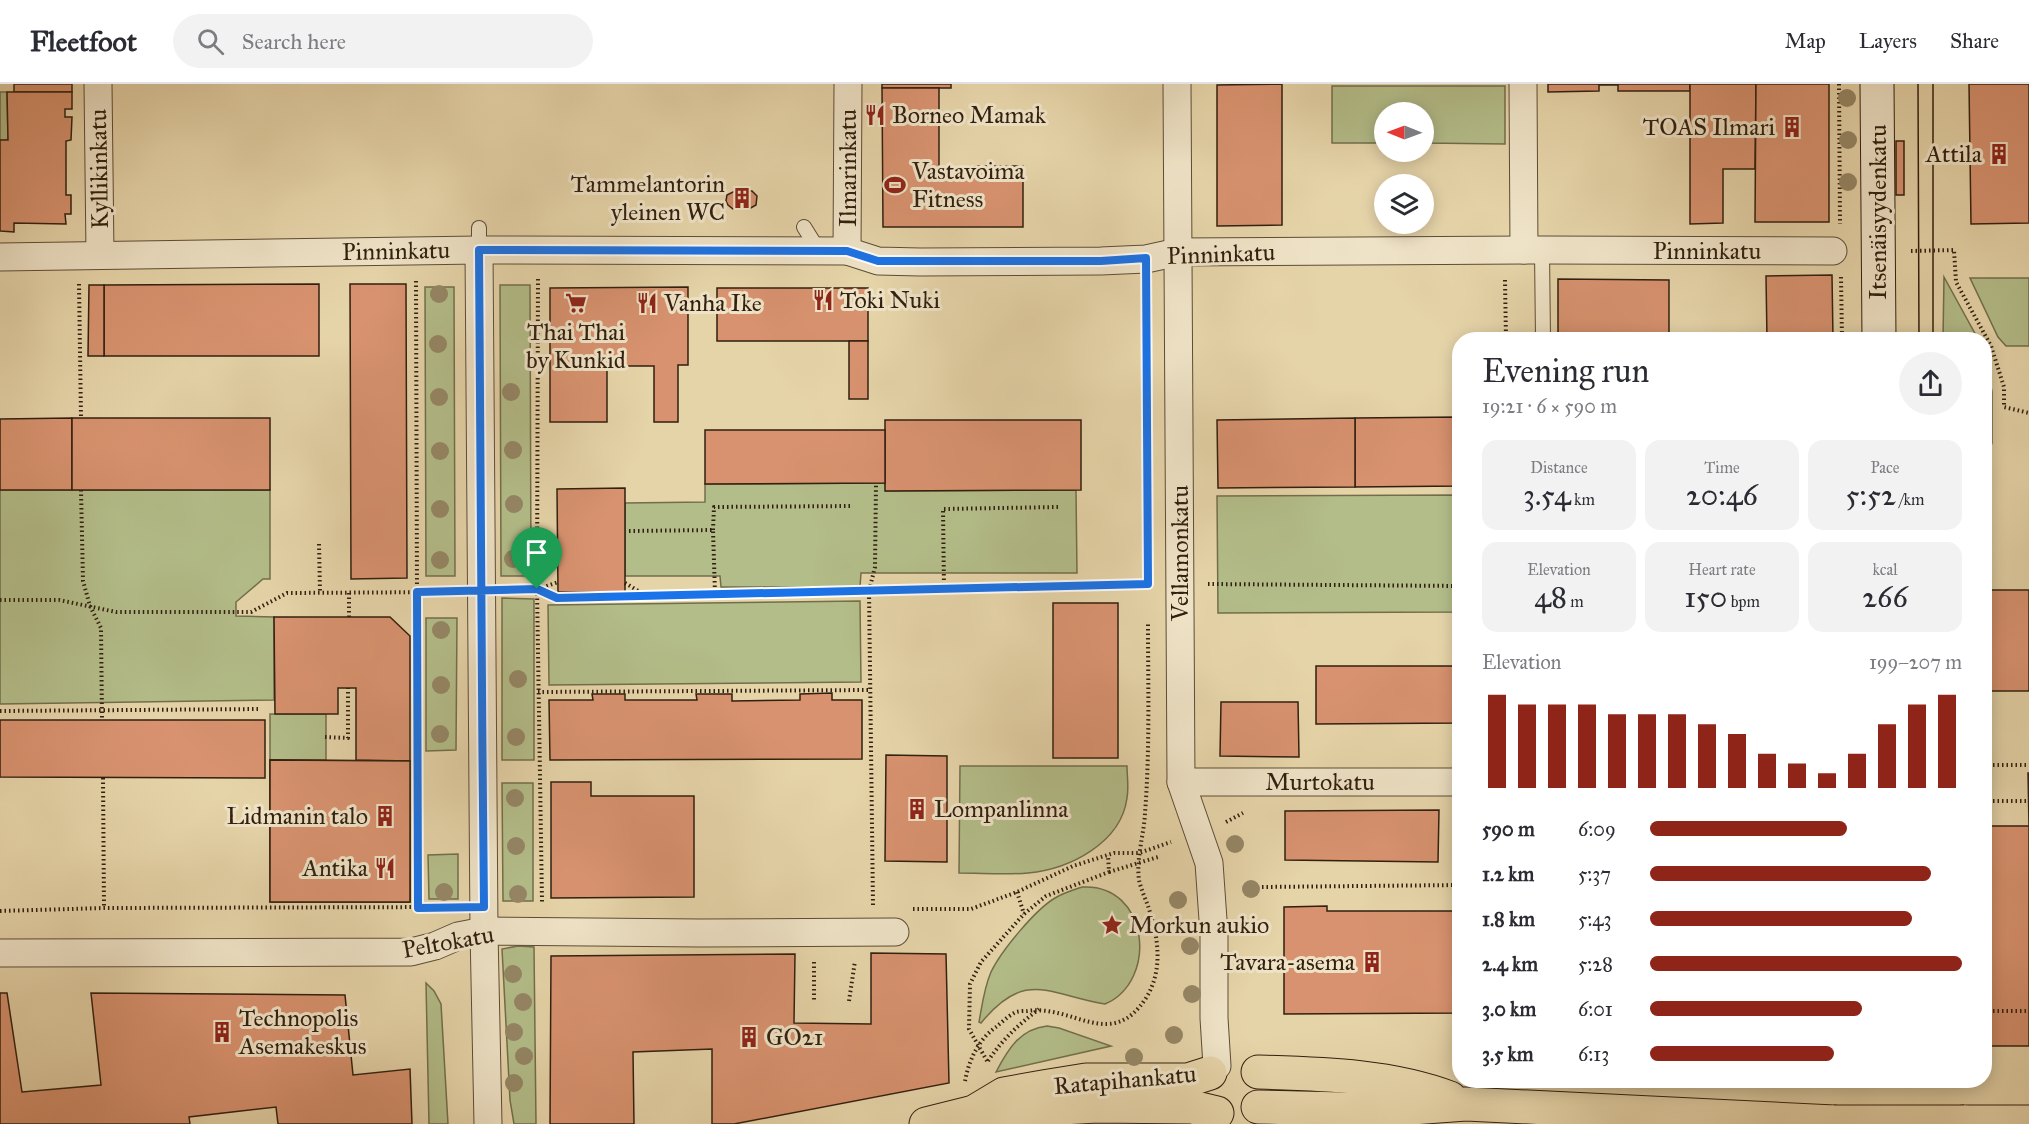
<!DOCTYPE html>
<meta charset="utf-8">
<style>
body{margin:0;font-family:"IM FELL Great Primer",serif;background:#f2f2f3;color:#2b2b33;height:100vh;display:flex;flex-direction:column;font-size:22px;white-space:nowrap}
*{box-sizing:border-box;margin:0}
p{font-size:20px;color:#7c7c81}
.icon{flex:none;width:33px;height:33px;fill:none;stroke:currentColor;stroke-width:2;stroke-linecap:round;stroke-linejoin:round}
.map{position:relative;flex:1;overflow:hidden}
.sheet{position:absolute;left:1452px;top:248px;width:540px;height:756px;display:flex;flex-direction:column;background:#fff;border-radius:24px;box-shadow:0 3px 15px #0003}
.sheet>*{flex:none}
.needle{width:39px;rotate:271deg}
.fabs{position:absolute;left:1374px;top:18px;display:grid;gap:12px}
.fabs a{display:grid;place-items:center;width:60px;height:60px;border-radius:50%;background:#fff;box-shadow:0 3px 15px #0003;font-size:30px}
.pin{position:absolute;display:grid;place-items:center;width:51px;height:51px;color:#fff;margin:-62px -26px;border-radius:50% 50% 50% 0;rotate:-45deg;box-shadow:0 0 6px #0007}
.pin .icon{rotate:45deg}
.round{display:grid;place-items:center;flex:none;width:63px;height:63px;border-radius:32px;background:#f2f2f3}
.headline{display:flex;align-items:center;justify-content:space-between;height:102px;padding:0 30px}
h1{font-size:33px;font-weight:600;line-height:45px}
.figures{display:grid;grid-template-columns:repeat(3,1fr);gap:9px;height:102px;padding:6px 30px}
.figures div{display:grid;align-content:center;border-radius:15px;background:#f2f2f3;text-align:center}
.figures b{font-size:30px;font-weight:600}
.figures small{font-size:16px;font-weight:400}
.figures p{font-size:16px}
.chart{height:168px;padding:12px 30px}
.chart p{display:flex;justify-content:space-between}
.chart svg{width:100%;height:108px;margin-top:6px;stroke:#8f2418;stroke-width:6}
ul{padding:0 30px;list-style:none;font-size:20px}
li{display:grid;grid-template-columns:96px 72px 1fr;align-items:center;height:45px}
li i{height:15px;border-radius:8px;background:#8f2418}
header{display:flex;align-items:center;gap:36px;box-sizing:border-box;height:84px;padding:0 30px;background:#fff;border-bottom:2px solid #e1e1e2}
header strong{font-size:28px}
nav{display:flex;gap:33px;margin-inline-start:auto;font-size:21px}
.search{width:420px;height:54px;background:#f2f2f3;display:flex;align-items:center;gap:15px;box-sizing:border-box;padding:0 21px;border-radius:33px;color:#7c7c81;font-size:22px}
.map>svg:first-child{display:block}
.green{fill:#b3bd89;stroke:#726e4c;stroke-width:1.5}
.building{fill:#d8926f;stroke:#311f0f;stroke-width:1.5;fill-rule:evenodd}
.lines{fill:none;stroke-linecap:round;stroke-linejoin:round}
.lane-casing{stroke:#5e4c36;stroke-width:16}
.street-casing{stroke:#5e4c36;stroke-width:29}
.secondary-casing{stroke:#311f0f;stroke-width:35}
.primary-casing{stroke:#311f0f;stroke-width:35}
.path{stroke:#311f0f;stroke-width:4;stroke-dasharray:1.5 3;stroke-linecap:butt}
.lane{stroke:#efe3c7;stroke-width:14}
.street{stroke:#efe3c7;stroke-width:27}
.secondary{stroke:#efe3c7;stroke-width:33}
.primary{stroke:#e6d4a9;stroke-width:33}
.tram{stroke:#311f0f;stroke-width:1.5}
.primary-bridge-casing{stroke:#311f0f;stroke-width:35;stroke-linecap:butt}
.primary-bridge{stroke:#e6d4a9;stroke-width:33}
.tree{fill:#958665}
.route-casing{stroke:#fff;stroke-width:12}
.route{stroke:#1a73e8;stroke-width:8}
.labels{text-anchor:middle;stroke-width:6;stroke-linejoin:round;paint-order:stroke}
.poi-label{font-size:24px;fill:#311f0f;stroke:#efe3c7;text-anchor:start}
.street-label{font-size:24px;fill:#311f0f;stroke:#efe3c7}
</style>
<header>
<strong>Fleetfoot</strong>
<div class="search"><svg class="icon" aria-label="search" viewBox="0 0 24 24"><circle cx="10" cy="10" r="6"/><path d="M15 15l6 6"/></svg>Search here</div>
<nav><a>Map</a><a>Layers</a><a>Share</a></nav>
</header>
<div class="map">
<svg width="2029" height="1040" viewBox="0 0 2029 1040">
<rect width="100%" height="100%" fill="#e6d4a9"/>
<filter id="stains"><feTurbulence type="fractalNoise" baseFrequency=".00333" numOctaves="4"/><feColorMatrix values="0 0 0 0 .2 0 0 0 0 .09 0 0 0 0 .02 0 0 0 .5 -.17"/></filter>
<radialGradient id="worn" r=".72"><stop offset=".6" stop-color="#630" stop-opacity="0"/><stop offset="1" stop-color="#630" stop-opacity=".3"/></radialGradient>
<g class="green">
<polygon points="1332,2 1505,2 1505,60 1424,59 1424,28 1384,28 1384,59 1332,59"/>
<polygon points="0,8 7,8 8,56 0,56"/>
<polygon points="1944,193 1978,255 1943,255"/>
<polygon points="1970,194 2029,194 2029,262 2006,262 1998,253"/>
<polygon points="500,201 530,201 531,492 501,492"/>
<polygon points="425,203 454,203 455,492 426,492"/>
<polygon points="1985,269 1992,308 1992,359 1985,381"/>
<polygon points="885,399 886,407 1076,406 1077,489 861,489 860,503 721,503 720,492 625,492 625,419 705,418 705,400"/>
<polygon points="0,406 270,406 270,495 263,495 236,518 236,532 274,533 274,616 0,620"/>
<polygon points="1459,411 1459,528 1218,529 1217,412"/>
<polygon points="502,514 534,515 534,676 502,676"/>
<polygon points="860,517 861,598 549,601 548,521"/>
<polygon points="426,534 457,534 456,666 426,667"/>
<rect x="270" y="630" width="56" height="46"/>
<path d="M960,682H1127C1127,692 1129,704 1127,714C1121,759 1070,785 1028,789C1006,791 982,789 959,789Z"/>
<polygon points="502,699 533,699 533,817 503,817"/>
<polygon points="458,770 458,815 429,815 428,771"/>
<path d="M1082,803C1149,799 1159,897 1105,920C1049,911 1026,884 981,939L979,938C982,922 984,904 991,888C1001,867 1035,826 1055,814C1063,809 1073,806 1082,803Z"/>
<polygon points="518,862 534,863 536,1040 514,1040 510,1016 502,865"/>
<polygon points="426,899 434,907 441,920 448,1040 429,1040"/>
<path d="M1047,942L1059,944L1111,962L996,988C1008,965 1020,945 1047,942Z"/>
</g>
<g class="building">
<rect x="14" y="0" width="58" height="8"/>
<rect x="882" y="0" width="69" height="4"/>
<polygon points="1282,0 1282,141 1217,142 1217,1"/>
<polygon points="1548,0 1690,0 1690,7 1618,7 1618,1 1599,1 1599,7 1548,8"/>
<polygon points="1690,0 1756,0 1755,85 1723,85 1723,139 1690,140"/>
<polygon points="1756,0 1829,0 1829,138 1755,138"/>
<polygon points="1969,0 2029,0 2029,139 1971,140"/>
<polygon points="882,4 939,4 939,93 967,93 967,82 1023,82 1023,143 883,143"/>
<polygon points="7,8 72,8 72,25 65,25 65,33 72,33 71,56 66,57 66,111 71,111 71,130 65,130 66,140 14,139 14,148 0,147 0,56 8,56"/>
<rect x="1896" y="57" width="8" height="54"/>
<polygon points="735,107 752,107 757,112 756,121 749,125 733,125 728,121 726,117 727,111"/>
<polygon points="1832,191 1833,255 1767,255 1766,192"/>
<polygon points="1558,195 1669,196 1669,255 1558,255"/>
<polygon points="319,200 319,272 104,272 104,201"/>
<polygon points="350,200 406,200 407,494 351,495"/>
<polygon points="89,201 104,201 104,272 88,272"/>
<polygon points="688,203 688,281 678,281 678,338 654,338 654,282 607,282 607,338 550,338 550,204"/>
<rect x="717" y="204" width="151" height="53"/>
<rect x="849" y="257" width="19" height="58"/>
<polygon points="1460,333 1460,402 1355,403 1355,334"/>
<polygon points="72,334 72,406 0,406 0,335"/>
<rect x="72" y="334" width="198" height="72"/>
<polygon points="1355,334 1355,403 1218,404 1217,336"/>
<polygon points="885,336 1081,336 1081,406 885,407"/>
<polygon points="705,346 885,346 885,399 705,400"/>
<polygon points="625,404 625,508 558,508 557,405"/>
<rect x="1987" y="506" width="42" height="101"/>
<rect x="1053" y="519" width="65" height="155"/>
<polygon points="274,533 390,533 410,552 410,677 356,676 356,604 338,604 338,630 275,630"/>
<polygon points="1316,582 1460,582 1460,639 1316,640"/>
<polygon points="832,609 832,616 862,616 862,675 550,676 549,616 593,616 592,610 625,610 625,616 697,616 696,610 732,610 732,617 800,616 800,610"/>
<polygon points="1221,618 1298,618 1299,673 1220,672"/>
<polygon points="0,636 265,636 265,694 0,693"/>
<polygon points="886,671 947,672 947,778 885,777"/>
<path d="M270,676L410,677V818H270ZM305,706H361V764H305Z"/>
<polygon points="270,676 410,677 410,818 270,818"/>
<polygon points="2028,689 2029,689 2029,962 1986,962 1985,742 2029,742"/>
<polygon points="551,698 591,698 591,712 694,712 694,813 551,814"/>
<polygon points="1439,726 1438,778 1285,776 1285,727"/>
<polygon points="1327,822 1327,827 1460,827 1460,929 1284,930 1284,823"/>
<polygon points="871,869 946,870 949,999 734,1040 712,1040 712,965 633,968 634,1040 550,1040 551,872 795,870 794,939 871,940"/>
<polygon points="0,909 7,909 22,1008 101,1001 91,909 345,911 353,991 410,985 412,1040 278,1040 276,1023 189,1033 190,1040 0,1040"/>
</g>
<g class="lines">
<defs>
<g id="lane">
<polyline points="804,143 819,167"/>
<polyline points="479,144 479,166"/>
<polyline points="1542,166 1543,255"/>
</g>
<g id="street">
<polyline points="98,0 100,170"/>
<polyline points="1177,0 1181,698 1209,779 1214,850 1214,934 1217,982"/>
<polyline points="1523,0 1524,166"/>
<polyline points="479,166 484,847 488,1040"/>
<polyline points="847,167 848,0"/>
<polyline points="0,173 479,166 847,167 878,177 920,178 1101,177 1146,175 1178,168 1542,166 1833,167"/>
<polyline points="1181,698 1460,698"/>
<polyline points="0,869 411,868 435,862 458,852 484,847 701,849 895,848"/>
</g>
<polyline id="secondary" points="1877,0 1879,255"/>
<g id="primary">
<path d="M1258,988C1322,990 1389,991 1450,1014"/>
<polyline points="1258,1023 1385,1026 1466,1020 1834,1038"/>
<polyline points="974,1028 1009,1033 1062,1024 1097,1022 1192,1023 1217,1029"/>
<polyline points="1964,1038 2029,1038"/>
<polyline points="926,1040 974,1028 1004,1010 1043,1003 1086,996 1188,996 1210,989"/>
</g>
</defs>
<use href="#lane" class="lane-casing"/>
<use href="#street" class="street-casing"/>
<use href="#secondary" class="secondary-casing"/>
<use href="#primary" class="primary-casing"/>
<g class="path">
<polyline points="1839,0 1840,140"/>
<polyline points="1911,167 1954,166 1956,198 1991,262 2004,303 2004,323 2029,329"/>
<polyline points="1841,193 1842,255"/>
<polyline points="538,195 537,505 542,818"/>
<polyline points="1505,196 1506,255"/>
<polyline points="416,197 418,824"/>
<polyline points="79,200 81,334"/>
<polyline points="81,406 83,497 90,522 101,544 102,636"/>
<polyline points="713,446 714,423 853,422"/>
<polyline points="629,447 713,446 715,510"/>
<polyline points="319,460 320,508"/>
<polyline points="625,499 645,511"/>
<polyline points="1208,500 1460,502"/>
<polyline points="538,505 558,498"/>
<polyline points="944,505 943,425 1058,423"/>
<polyline points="511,506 537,505 557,514 1153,500"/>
<polyline points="0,516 59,516 116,528 251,528 287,509 453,508"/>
<polyline points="349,533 349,508"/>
<polyline points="538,608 870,606"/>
<polyline points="0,627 261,625"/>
<polyline points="325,653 348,654 348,604"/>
<polyline points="1984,681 2029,681"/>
<polyline points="103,694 104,824"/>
<polyline points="1984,717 2028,717"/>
<polyline points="1226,738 1243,729"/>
<polyline points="1109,788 1158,773"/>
<polyline points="1262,803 1460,801"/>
<polyline points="1017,808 1024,830"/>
<polyline points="873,821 869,507 875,483 876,399"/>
<polyline points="913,825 971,825 1017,808 1073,782 1114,769 1139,769 1171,758"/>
<polyline points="0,827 104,824 446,823"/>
<polyline points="814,878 814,916"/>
<polyline points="849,917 855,877"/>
<polyline points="1984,927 2029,927"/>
<polyline points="987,977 969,945 970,900 981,878 1024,830 1046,812 1109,788 1108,771"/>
<path d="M988,977C1002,956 1018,941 1039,925"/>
<path d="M965,997C969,976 978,956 996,943C1001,939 1007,933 1014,929C1017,927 1023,927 1027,927C1073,920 1111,968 1146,914C1164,885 1158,852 1148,822C1145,814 1141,805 1139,796C1136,774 1144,751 1145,729C1150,665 1148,601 1148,538"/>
</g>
<use href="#lane" class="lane"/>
<use href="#street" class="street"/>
<use href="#secondary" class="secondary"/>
<use href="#primary" class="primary"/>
<g class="tram">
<polyline points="1918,0 1919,255"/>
<polyline points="1933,0 1933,255"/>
<polyline points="1916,996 1916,997"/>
<polyline points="1931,996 1931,997"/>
</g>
<defs>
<polyline id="primary-bridge" points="1834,1038 1964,1038"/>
</defs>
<use href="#primary-bridge" class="primary-bridge-casing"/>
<use href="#primary-bridge" class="primary-bridge"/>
</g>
<g class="tree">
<circle cx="1847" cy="14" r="9"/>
<circle cx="1848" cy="56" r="9"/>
<circle cx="1848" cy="98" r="9"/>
<circle cx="439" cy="210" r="9"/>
<circle cx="438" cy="260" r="9"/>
<circle cx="511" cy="308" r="9"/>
<circle cx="439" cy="313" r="9"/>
<circle cx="513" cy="366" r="9"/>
<circle cx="440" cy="367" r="9"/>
<circle cx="514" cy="420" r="9"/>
<circle cx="440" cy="425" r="9"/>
<circle cx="513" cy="475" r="9"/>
<circle cx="440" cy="476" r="9"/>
<circle cx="441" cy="546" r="9"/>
<circle cx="518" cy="595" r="9"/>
<circle cx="441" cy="601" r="9"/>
<circle cx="440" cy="650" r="9"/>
<circle cx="516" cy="653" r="9"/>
<circle cx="515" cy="714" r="9"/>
<circle cx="1235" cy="760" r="9"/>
<circle cx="516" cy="762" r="9"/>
<circle cx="1251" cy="805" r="9"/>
<circle cx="444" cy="808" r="9"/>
<circle cx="518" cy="810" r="9"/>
<circle cx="1178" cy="816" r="9"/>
<circle cx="1190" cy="862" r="9"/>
<circle cx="513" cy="890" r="9"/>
<circle cx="1192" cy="910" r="9"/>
<circle cx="523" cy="918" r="9"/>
<circle cx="514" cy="948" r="9"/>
<circle cx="1174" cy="951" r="9"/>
<circle cx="524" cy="972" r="9"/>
<circle cx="1134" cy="973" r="9"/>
<circle cx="514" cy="999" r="9"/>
</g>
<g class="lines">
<defs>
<path id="route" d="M537,505L417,508L418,824L484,823C482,604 479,385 479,166L847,167L878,177H1101L1146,174L1148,500L557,514L537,505"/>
</defs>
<use href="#route" class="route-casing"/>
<use href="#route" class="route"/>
</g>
<defs>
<symbol id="restaurant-bare" viewBox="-9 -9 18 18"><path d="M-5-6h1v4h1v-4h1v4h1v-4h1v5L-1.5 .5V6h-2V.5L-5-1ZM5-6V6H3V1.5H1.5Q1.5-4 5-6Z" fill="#8f2418" stroke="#efe3c7" stroke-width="2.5" paint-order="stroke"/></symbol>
<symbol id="building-bare" viewBox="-9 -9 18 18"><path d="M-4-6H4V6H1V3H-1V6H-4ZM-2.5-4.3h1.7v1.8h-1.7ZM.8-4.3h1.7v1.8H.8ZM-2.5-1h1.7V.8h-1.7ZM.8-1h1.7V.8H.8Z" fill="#8f2418" stroke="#efe3c7" stroke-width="2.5" paint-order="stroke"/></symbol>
<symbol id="stadium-bare" viewBox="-9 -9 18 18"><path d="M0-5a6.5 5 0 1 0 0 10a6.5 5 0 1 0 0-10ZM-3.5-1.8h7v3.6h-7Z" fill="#8f2418" stroke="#efe3c7" stroke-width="2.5" paint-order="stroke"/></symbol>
<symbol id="supermarket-bare" viewBox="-9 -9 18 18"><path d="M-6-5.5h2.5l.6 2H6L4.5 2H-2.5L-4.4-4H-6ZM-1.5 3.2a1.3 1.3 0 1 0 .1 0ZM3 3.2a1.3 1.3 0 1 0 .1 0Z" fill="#8f2418" stroke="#efe3c7" stroke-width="2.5" paint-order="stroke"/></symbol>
<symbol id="sight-bare" viewBox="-9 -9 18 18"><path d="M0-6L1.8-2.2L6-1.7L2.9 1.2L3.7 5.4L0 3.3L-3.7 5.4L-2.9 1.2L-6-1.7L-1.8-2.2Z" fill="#8f2418" stroke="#efe3c7" stroke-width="2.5" paint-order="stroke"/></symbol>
</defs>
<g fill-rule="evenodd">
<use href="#restaurant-bare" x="860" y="16" width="30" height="30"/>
<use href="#building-bare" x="1777" y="28" width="30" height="30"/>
<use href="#building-bare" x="1984" y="55" width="30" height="30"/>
<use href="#stadium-bare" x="880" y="86" width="30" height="30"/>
<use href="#building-bare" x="727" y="99" width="30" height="30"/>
<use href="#restaurant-bare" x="808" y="201" width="30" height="30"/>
<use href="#supermarket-bare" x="561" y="204" width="30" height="30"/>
<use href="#restaurant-bare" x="632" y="204" width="30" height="30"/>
<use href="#building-bare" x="902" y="710" width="30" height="30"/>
<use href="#building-bare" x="370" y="717" width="30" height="30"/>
<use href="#restaurant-bare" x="370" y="769" width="30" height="30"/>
<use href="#sight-bare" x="1097" y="826" width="30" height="30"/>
<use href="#building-bare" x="1357" y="863" width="30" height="30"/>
<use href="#building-bare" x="207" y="933" width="30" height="30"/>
<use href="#building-bare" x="734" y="938" width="30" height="30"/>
</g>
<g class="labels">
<g class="poi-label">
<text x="892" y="39">Borneo Mamak</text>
<text x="1775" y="51" text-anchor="end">TOAS Ilmari</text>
<text x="1982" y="78" text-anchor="end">Attila</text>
<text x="912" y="95">Vastavoima<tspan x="912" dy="28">Fitness</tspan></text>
<text x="725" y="108" text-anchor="end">Tammelantorin<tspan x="725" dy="28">yleinen WC</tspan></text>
<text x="840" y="224">Toki Nuki</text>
<text x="664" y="227">Vanha Ike</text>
<text x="576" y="256" text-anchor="middle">Thai Thai<tspan x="576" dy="28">by Kunkid</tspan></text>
<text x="934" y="733">Lompanlinna</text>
<text x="368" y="740" text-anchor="end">Lidmanin talo</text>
<text x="368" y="792" text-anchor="end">Antika</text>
<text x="1129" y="849">Morkun aukio</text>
<text x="1355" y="886" text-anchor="end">Tavara-asema</text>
<text x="239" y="942">Technopolis<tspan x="239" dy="28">Asemakeskus</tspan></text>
<text x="766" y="961">GO21</text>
</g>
<g class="street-label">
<text transform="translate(848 84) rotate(-90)" y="8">Ilmarinkatu</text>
<text transform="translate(99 85) rotate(-91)" y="8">Kyllikinkatu</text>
<text transform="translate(1878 128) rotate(-90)" y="8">Itsenäisyydenkatu</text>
<text transform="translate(396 167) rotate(-1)" y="8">Pinninkatu</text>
<text x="1707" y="175">Pinninkatu</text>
<text transform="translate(1221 170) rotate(-2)" y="8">Pinninkatu</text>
<text transform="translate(1180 469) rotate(-90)" y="8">Vellamonkatu</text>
<text x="1320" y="706">Murtokatu</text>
<text transform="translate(448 858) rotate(-10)" y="8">Peltokatu</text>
<text transform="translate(1125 996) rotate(-5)" y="8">Ratapihankatu</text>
</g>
</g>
<rect width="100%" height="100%" filter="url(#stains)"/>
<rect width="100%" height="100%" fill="url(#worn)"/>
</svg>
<div class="fabs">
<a><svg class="needle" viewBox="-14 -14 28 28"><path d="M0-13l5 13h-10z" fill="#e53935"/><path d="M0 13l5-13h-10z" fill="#7c7c81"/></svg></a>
<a><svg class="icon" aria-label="layers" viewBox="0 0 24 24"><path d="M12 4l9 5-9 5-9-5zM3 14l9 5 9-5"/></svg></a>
</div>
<div class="pin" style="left:537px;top:505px;background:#1e9e55"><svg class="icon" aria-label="arrive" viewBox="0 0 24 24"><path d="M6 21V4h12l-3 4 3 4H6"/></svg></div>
<section class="sheet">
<div class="headline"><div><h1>Evening run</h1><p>19:21 · 6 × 590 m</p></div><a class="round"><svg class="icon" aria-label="share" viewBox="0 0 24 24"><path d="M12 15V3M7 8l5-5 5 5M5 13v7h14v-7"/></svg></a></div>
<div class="figures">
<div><p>Distance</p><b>3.54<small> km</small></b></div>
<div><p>Time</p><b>20:46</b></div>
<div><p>Pace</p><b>5:52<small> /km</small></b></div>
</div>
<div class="figures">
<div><p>Elevation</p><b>48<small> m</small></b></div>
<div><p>Heart rate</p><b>150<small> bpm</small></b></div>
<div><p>kcal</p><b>266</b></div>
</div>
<div class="chart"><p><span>Elevation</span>199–207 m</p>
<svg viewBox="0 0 160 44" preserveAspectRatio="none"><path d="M5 44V6M15 44V10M25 44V10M35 44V10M45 44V14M55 44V14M65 44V14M75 44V18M85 44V22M95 44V30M105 44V34M115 44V38M125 44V30M135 44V18M145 44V10M155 44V6"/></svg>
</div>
<ul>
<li><b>590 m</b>6:09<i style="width:63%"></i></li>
<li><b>1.2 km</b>5:37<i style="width:90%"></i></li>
<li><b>1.8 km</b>5:43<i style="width:84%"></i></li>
<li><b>2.4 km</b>5:28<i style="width:100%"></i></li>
<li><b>3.0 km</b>6:01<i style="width:68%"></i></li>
<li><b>3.5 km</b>6:13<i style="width:59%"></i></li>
</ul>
</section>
</div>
